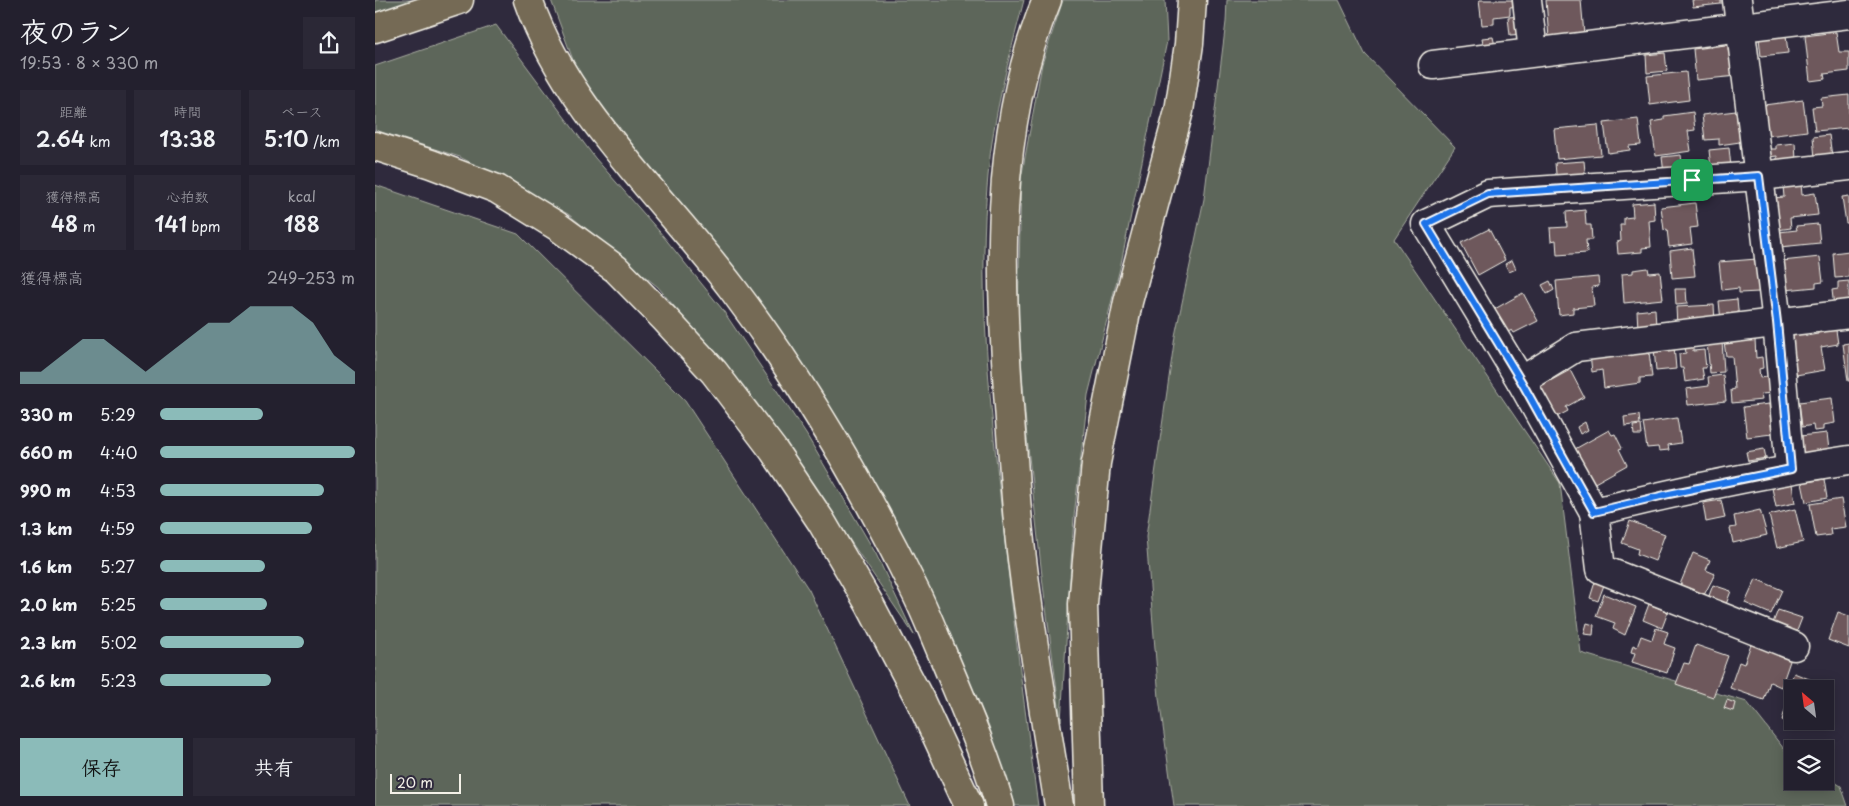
<!DOCTYPE html>
<html lang="ja">
<meta charset="utf-8">
<style>
body{margin:0;font-family:"Playpen Sans","Klee One",sans-serif;background:#2b2836;color:#f1f3f6;height:100vh;display:flex;flex-direction:column;font-size:19px;white-space:nowrap}
*{box-sizing:border-box;margin:0}
p{font-size:16px;color:#a3a3aa}
.icon{flex:none;width:28px;height:28px;fill:none;stroke:currentColor;stroke-width:2;stroke-linecap:round;stroke-linejoin:round}
.map{position:relative;flex:1;overflow:hidden}
.sheet{display:flex;flex-direction:column;background:#23202e;width:375px}
.sheet>*{flex:none}
.needle{width:32px;rotate:331deg}
.buttons{position:absolute;left:1409px;top:680px;display:grid;gap:10px}
.buttons a{display:grid;place-items:center;width:50px;height:50px;border-radius:0px;background:#23202e;box-shadow:0 2px 12px #0003,0 0 0 1px #403e4a;font-size:25px}
.scale{position:absolute;left:15px;bottom:12px;width:71px;box-sizing:border-box;padding-left:5px;border:2px solid #f4f1e8;border-top:0;font-size:14px;line-height:18px;white-space:nowrap;color:#f4f1e8;-webkit-text-stroke:4px #2f2a3d;paint-order:stroke}
.pin{position:absolute;display:grid;place-items:center;width:42px;height:42px;color:#fff;margin:-21px;border-radius:10px;box-shadow:0 2px 8px #0006}
.round{display:grid;place-items:center;flex:none;width:52px;height:52px;border-radius:0px;background:#2b2836}
.summary{display:flex;align-items:center;justify-content:space-between;height:85px;padding:0 20px}
h1{font-size:28px;font-weight:600;line-height:38px}
.stats{display:grid;grid-template-columns:repeat(3,1fr);gap:8px;height:85px;padding:5px 20px}
.stats div{display:grid;align-content:center;border-radius:0px;background:#2b2836;text-align:center}
.stats b{font-size:21px;font-weight:600}
.stats small{font-size:14px;font-weight:400}
.stats p{font-size:14px}
.chart{height:140px;padding:10px 20px}
.chart p{display:flex;justify-content:space-between}
.chart svg{width:100%;height:90px;margin-top:5px;fill:#8bbbb9;opacity:.7}
.cta{display:flex;gap:10px;margin-top:auto;padding:10px 20px}
.cta a{flex:1;height:58px;border-radius:0px;background:#8bbbb9;color:#111;font-size:20px;font-weight:600;line-height:58px;text-align:center}
.cta a+a{background:#2b2836;color:#f1f3f6}
ul{padding:0 20px;list-style:none;font-size:16px}
li{display:grid;grid-template-columns:80px 60px 1fr;align-items:center;height:38px}
li i{height:12px;border-radius:6px;background:#8bbbb9}
main{display:flex;flex:1;min-height:0}
.map>svg:first-child{display:block}
.green{fill:#5d665a;stroke:#a8aca1}
.building{fill:#6e595c;stroke:#f4f1e8}
.lines{fill:none;stroke-linecap:round;stroke-linejoin:round}
.street-casing{stroke:#f4f1e8;stroke-width:31}
.highway-casing{stroke:#f4f1e8;stroke-width:31}
.street{stroke:#2f2a3d;stroke-width:28}
.highway{stroke:#756a55;stroke-width:28}
.route-casing{stroke:#fff;stroke-width:10}
.route{stroke:#1a73e8;stroke-width:6}
</style>
<main>
<section class="sheet">
<div class="summary"><div><h1>夜のラン</h1><p>19:53 · 8 × 330 m</p></div><a class="round"><svg class="icon" aria-label="share" viewBox="0 0 24 24"><path d="M12 15V3M7 8l5-5 5 5M5 13v7h14v-7"/></svg></a></div>
<div class="stats">
<div><p>距離</p><b>2.64<small> km</small></b></div>
<div><p>時間</p><b>13:38</b></div>
<div><p>ペース</p><b>5:10<small> /km</small></b></div>
</div>
<div class="stats">
<div><p>獲得標高</p><b>48<small> m</small></b></div>
<div><p>心拍数</p><b>141<small> bpm</small></b></div>
<div><p>kcal</p><b>188</b></div>
</div>
<div class="chart"><p><span>獲得標高</span>249–253 m</p>
<svg viewBox="0 0 160 44" preserveAspectRatio="none"><path d="M0 44V38L10 38L20 30L30 22L40 22L50 30L60 38L70 30L80 22L90 14L100 14L110 6L120 6L130 6L140 14L150 30L160 38V44z"/></svg>
</div>
<ul>
<li><b>330 m</b>5:29<i style="width:53%"></i></li>
<li><b>660 m</b>4:40<i style="width:100%"></i></li>
<li><b>990 m</b>4:53<i style="width:84%"></i></li>
<li><b>1.3 km</b>4:59<i style="width:78%"></i></li>
<li><b>1.6 km</b>5:27<i style="width:54%"></i></li>
<li><b>2.0 km</b>5:25<i style="width:55%"></i></li>
<li><b>2.3 km</b>5:02<i style="width:74%"></i></li>
<li><b>2.6 km</b>5:23<i style="width:57%"></i></li>
</ul>
<div class="cta"><a>保存</a><a>共有</a></div>
</section>
<div class="map">
<svg width="1474" height="806" viewBox="0 0 1474 806">
<rect width="100%" height="100%" fill="#2f2a3d"/>
<filter id="ink" filterUnits="userSpaceOnUse"><feTurbulence type="fractalNoise" baseFrequency=".02" numOctaves="2"/><feDisplacementMap in="SourceGraphic" scale="10" xChannelSelector="R" yChannelSelector="G"/><feConvolveMatrix kernelMatrix="1 2 1 2 8 2 1 2 1" color-interpolation-filters="sRGB"/></filter>
<g filter="url(#ink)">
<g class="green">
<polygon points="0,0 41,0 0,13"/>
<path d="M176,0H649C634,58 618,116 613,176C603,279 613,383 624,486C635,593 648,699 663,806H639L614,726L528,537L443,388L342,247L251,143L201,68Z"/>
<polygon points="688,0 790,0 792,41 745,268 713,395 699,516 686,721 668,585 652,438 643,318 646,179 667,64"/>
<polygon points="852,0 964,0 990,54 1080,147 1019,239 1185,483 1206,653 1372,702 1409,749 1417,755 1418,781 1450,781 1450,776 1466,786 1473,806 799,806 784,698 771,537 800,336 829,199 851,22"/>
<polygon points="121,25 220,158 284,231 347,309 431,434 501,554 539,635 393,419 283,287 193,214 85,157 0,130 0,66"/>
<polygon points="0,185 143,234 308,398 434,590 535,806 0,806"/>
</g>
<g class="building">
<polygon points="1104,0 1143,0 1143,6 1135,7 1135,15 1119,17 1119,24 1107,25"/>
<polygon points="1171,0 1206,0 1209,35 1174,38"/>
<polygon points="1317,0 1346,0 1346,4 1318,7"/>
<polygon points="1148,16 1150,34 1135,35 1133,17"/>
<polygon points="1461,32 1464,52 1474,52 1474,71 1449,74 1450,79 1435,81 1430,36"/>
<polygon points="1411,35 1413,53 1386,56 1384,38"/>
<polygon points="1118,37 1120,46 1109,48 1107,38"/>
<polygon points="1359,44 1362,76 1321,80 1318,49"/>
<polygon points="1290,53 1292,71 1272,73 1271,55"/>
<polygon points="1311,72 1314,100 1275,105 1272,76"/>
<polygon points="1474,95 1474,128 1440,131 1437,107 1447,106 1446,98"/>
<polygon points="1428,100 1432,131 1393,136 1389,105"/>
<polygon points="1361,111 1365,142 1344,145 1344,139 1330,140 1327,115"/>
<polygon points="1318,112 1320,130 1313,131 1316,151 1281,156 1276,122 1289,120 1289,116"/>
<polygon points="1263,119 1266,145 1254,146 1255,150 1233,153 1229,123"/>
<polygon points="1223,125 1226,155 1182,159 1179,129"/>
<polygon points="1454,135 1457,156 1440,158 1438,137"/>
<polygon points="1420,143 1421,160 1402,162 1402,156 1394,157 1393,149 1401,149 1401,145"/>
<polygon points="1354,148 1356,167 1336,168 1334,150"/>
<polygon points="1306,155 1308,171 1289,174 1287,157"/>
<polygon points="1209,161 1211,182 1182,185 1180,163"/>
<polygon points="1426,184 1427,195 1440,193 1443,215 1415,218 1416,228 1402,230 1398,198 1409,197 1408,186"/>
<polygon points="1474,196 1474,223 1471,223 1467,197"/>
<polygon points="1279,202 1280,220 1274,221 1276,247 1267,248 1267,252 1243,254 1242,242 1246,241 1245,225 1249,225 1249,218 1258,217 1257,204"/>
<polygon points="1320,203 1323,227 1315,228 1317,244 1294,247 1292,229 1289,230 1286,207"/>
<polygon points="1210,210 1211,225 1216,225 1217,240 1211,240 1212,253 1182,255 1181,240 1176,241 1175,228 1192,227 1191,212"/>
<polygon points="1443,224 1445,243 1405,247 1404,232 1422,230 1421,226"/>
<polygon points="1114,229 1130,260 1103,275 1086,243"/>
<polygon points="1317,248 1320,276 1297,278 1295,251"/>
<polygon points="1474,251 1474,277 1460,278 1458,253"/>
<polygon points="1445,257 1448,282 1441,283 1441,287 1410,290 1407,261"/>
<polygon points="1382,259 1384,292 1364,293 1364,288 1347,290 1344,262"/>
<polygon points="1137,260 1141,269 1134,272 1130,264"/>
<polygon points="1273,268 1274,273 1285,272 1288,299 1249,303 1247,274 1258,273 1258,270"/>
<polygon points="1223,277 1224,286 1217,287 1219,306 1198,308 1198,313 1184,315 1181,281"/>
<polygon points="1175,281 1179,290 1172,294 1167,285"/>
<polygon points="1474,281 1474,305 1459,307 1457,290 1463,289 1463,282"/>
<polygon points="1300,289 1311,289 1312,304 1301,305"/>
<polygon points="1148,293 1163,321 1139,333 1137,330 1131,333 1118,310"/>
<polygon points="1362,299 1364,320 1346,322 1344,301"/>
<polygon points="1339,305 1340,323 1302,326 1301,307"/>
<polygon points="1280,309 1281,327 1263,329 1262,311"/>
<polygon points="1460,323 1463,344 1446,347 1450,370 1421,375 1415,335 1430,332 1431,336 1443,334 1442,326"/>
<polygon points="1380,339 1381,358 1387,357 1388,368 1384,369 1385,378 1396,376 1398,393 1386,394 1387,400 1357,403 1356,390 1360,389 1357,356 1351,356 1349,342"/>
<polygon points="1347,341 1349,372 1335,373 1332,342"/>
<polygon points="1474,343 1474,381 1473,381 1468,344"/>
<polygon points="1299,346 1301,369 1281,371 1279,348"/>
<polygon points="1318,346 1318,351 1329,350 1331,368 1327,368 1329,379 1310,382 1308,368 1305,368 1304,354 1311,353 1310,347"/>
<polygon points="1274,352 1277,377 1265,378 1265,383 1229,388 1227,370 1217,372 1215,354 1246,355"/>
<polygon points="1195,370 1209,397 1191,407 1193,411 1178,419 1162,388"/>
<polygon points="1348,375 1351,401 1313,405 1311,389 1334,386 1333,377"/>
<polygon points="1457,398 1460,423 1448,425 1448,430 1439,431 1438,425 1427,427 1424,402"/>
<polygon points="1394,404 1397,434 1372,437 1368,407"/>
<polygon points="1264,415 1265,424 1250,426 1249,417"/>
<polygon points="1302,418 1306,443 1293,445 1294,450 1284,451 1283,447 1272,448 1268,423"/>
<polygon points="1210,422 1213,430 1205,434 1202,427"/>
<polygon points="1266,425 1267,435 1259,435 1258,426"/>
<polygon points="1234,430 1237,435 1240,434 1247,448 1244,449 1252,465 1218,484 1200,449"/>
<polygon points="1452,433 1454,450 1428,453 1425,436"/>
<polygon points="1389,449 1391,458 1373,461 1371,452"/>
<polygon points="1449,479 1452,498 1431,502 1427,483"/>
<polygon points="1417,484 1420,503 1401,507 1397,488"/>
<polygon points="1466,499 1471,527 1455,529 1456,535 1441,537 1435,504"/>
<polygon points="1346,500 1350,518 1331,522 1328,503"/>
<polygon points="1420,509 1428,542 1402,548 1394,515"/>
<polygon points="1385,510 1392,535 1358,543 1355,528 1361,527 1359,516"/>
<polygon points="1255,521 1290,534 1280,561 1262,554 1263,549 1247,543"/>
<polygon points="1318,553 1335,560 1331,570 1340,574 1328,597 1304,587"/>
<polygon points="1381,579 1407,590 1396,614 1370,603"/>
<polygon points="1220,582 1229,585 1223,601 1215,598"/>
<polygon points="1338,585 1356,591 1350,607 1332,601"/>
<polygon points="1229,594 1261,607 1250,635 1238,629 1240,623 1221,616"/>
<polygon points="1274,604 1293,612 1287,628 1268,620"/>
<polygon points="1403,610 1427,618 1420,636 1396,628"/>
<polygon points="1463,612 1474,616 1474,648 1453,640"/>
<polygon points="1212,623 1219,625 1218,635 1209,634"/>
<polygon points="1281,628 1293,632 1289,644 1300,648 1292,673 1257,662 1260,653 1256,652 1258,645 1262,647 1266,636 1277,640"/>
<polygon points="1376,644 1416,658 1406,687 1395,682 1389,700 1355,688 1364,662 1369,664"/>
<polygon points="1321,645 1353,656 1338,697 1301,684 1309,663 1314,664"/>
<polygon points="1419,673 1439,681 1437,689 1418,689 1418,692 1412,690"/>
<polygon points="1415,695 1418,696 1418,721 1435,721 1433,729 1407,720"/>
<polygon points="1352,700 1360,703 1358,711 1349,708"/>
</g>
<g class="lines">
<defs>
<g id="street">
<polyline points="1152,0 1158,52"/>
<polyline points="1362,0 1402,322 1415,469"/>
<polyline points="1058,65 1474,14"/>
<path d="M1474,166L1385,176L1113,194L1051,224L1146,381L1219,512C1303,491 1388,473 1474,460"/>
<polyline points="1146,381 1201,347 1474,314"/>
<polyline points="1219,512 1226,569 1419,646"/>
</g>
<g id="highway">
<path d="M153,0C191,110 288,197 357,288C428,382 488,485 540,591C551,613 560,637 570,660C590,708 611,756 625,806"/>
<path d="M672,0C617,132 625,280 635,420C639,466 641,513 647,559C657,642 671,724 684,806"/>
<polyline points="0,28 84,0"/>
<polyline points="0,146 56,164 122,189 182,226 241,269 291,320 339,372 399,451 446,521 495,605 545,700 594,806"/>
<polyline points="714,806 708,604 721,463 753,302 804,111 814,44 817,0"/>
</g>
</defs>
<use href="#street" class="street-casing"/>
<use href="#highway" class="highway-casing"/>
<use href="#street" class="street"/>
<use href="#highway" class="highway"/>
</g>
</g>
<g class="lines" filter="url(#ink)">
<defs>
<polygon id="route" points="1384,176 1402,322 1416,469 1294,494 1219,512 1146,381 1051,224 1113,194"/>
</defs>
<use href="#route" class="route-casing"/>
<use href="#route" class="route"/>
</g>
</svg>
<div class="buttons">
<a><svg class="needle" viewBox="-14 -14 28 28"><path d="M0-13l5 13h-10z" fill="#e53935"/><path d="M0 13l5-13h-10z" fill="#a3a3aa"/></svg></a>
<a><svg class="icon" aria-label="layers" viewBox="0 0 24 24"><path d="M12 4l9 5-9 5-9-5zM3 14l9 5 9-5"/></svg></a>
</div>
<div class="scale">20 m</div>
<div class="pin" style="left:1317px;top:180px;background:#1e9e55"><svg class="icon" aria-label="arrive" viewBox="0 0 24 24"><path d="M6 21V4h12l-3 4 3 4H6"/></svg></div>
</div>
</main>
